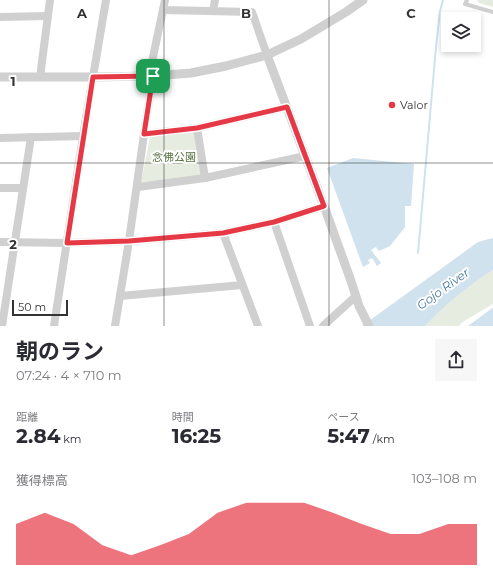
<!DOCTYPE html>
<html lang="ja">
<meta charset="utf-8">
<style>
body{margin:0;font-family:Montserrat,"Noto Sans JP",sans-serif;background:#f7f7f7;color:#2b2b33;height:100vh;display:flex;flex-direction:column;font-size:15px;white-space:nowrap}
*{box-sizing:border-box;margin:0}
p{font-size:13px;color:#7c7c81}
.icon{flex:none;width:22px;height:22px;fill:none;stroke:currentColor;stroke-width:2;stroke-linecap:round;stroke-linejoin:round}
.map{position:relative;height:326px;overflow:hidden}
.details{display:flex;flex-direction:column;background:#fff;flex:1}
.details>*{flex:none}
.controls{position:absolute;left:441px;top:12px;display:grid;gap:8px}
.controls a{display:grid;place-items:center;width:40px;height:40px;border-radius:0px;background:#fff;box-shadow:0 2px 6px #0003;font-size:20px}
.scale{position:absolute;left:12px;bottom:10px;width:56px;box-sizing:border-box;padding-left:4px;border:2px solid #333;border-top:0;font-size:11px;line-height:14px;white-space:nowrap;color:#333;-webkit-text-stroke:3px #fff;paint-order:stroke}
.pin{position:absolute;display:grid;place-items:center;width:34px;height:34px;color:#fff;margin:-17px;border-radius:8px;box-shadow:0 2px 6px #0006}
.round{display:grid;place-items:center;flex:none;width:42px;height:42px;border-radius:0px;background:#f7f7f7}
.head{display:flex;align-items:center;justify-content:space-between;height:68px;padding:0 16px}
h1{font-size:22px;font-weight:700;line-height:30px}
.metrics{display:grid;grid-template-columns:repeat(3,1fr);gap:6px;height:68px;padding:4px 16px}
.metrics div{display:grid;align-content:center}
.metrics b{font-size:20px;font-weight:700}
.metrics small{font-size:11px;font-weight:400}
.metrics p{font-size:11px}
.chart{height:112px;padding:8px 16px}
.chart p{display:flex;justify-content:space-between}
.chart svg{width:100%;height:72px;margin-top:4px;fill:#e63946;opacity:.7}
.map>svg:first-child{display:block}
.green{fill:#e6ecdf}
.water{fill:#cfe2ee}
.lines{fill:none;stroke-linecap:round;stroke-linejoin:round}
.stream{stroke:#cfe2ee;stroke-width:2}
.service{stroke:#d0d0d0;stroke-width:4}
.minor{stroke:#d0d0d0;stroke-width:8}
.tertiary{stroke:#d0d0d0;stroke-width:9}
.route-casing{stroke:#fff;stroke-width:8}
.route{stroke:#e63946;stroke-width:5}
.grid{fill:none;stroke:#333;stroke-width:1;stroke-opacity:0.55}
.poi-dot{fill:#e63946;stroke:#fff;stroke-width:1.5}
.labels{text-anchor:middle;stroke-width:4;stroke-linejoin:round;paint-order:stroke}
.poi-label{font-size:11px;fill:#333;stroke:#fff;text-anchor:start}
.park-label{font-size:11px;fill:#56703f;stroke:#fff}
.water-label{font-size:12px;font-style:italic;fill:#3f7597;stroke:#fff}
.grid-label{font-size:13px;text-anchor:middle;font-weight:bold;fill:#333;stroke:#fff;stroke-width:4;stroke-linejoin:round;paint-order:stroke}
</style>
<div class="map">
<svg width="493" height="326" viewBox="0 0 493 326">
<rect width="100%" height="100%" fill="#fff"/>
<g class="green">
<polygon points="477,0 493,0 493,7 479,3"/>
<polygon points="196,132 203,176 141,183 150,137"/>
<path d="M493,270V304L464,321L458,326H425C446,304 468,286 493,270Z"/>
</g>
<g class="water">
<polygon points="353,158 414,164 411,206 405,206 405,227 390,246 379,251 376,247 371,250 381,263 377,266 372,258 368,260 370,263 363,267 327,168"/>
<path d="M493,238V270C468,286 446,304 425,326H362L478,242Z"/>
<polygon points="493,308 493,326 468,326 491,309"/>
</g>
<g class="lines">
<polyline class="stream" points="418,253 436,47 440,11 443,0"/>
<polyline class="service" points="467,0 465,4 493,12"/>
<g class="minor">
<polyline points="163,10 252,12 267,55"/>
<polyline points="213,11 215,0"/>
<polyline points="0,17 47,16"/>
<polyline points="149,76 165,0"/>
<polyline points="40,77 50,0"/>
<polyline points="197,128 287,107"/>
<polyline points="144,134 153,76"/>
<polyline points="0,138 83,136"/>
<polyline points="138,187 205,178 305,156"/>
<polyline points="0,188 23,188"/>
<polyline points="274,222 310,326"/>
<polyline points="223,233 258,326"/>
<polyline points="0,242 67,243 129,241 223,233 274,222 324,206"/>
<polyline points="120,296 242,285"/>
<polyline points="2,326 31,137"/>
<polyline points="54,326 83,136 106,0"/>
<polyline points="115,326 129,241 144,134 197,128 205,178"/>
<polyline points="323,326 356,296"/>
</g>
<g class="tertiary">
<polyline points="267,55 324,206 351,281 359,306 369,326"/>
<polyline points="0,77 93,77 153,76 191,73 226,66 267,55 301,39 346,12 363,0"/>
</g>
</g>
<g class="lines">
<defs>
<polygon id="route" points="153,76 144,134 197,128 287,107 324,206 274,222 223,233 129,241 67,243 93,77"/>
</defs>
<use href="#route" class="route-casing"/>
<use href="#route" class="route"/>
</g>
<path class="grid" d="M164,0V326M329,0V326M0,163H493"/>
<circle class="poi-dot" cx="392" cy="105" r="4"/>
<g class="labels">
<g class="poi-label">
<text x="400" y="109">Valor</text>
</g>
<g class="park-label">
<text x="174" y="161">念佛公園</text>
</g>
<g class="water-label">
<text transform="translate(443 289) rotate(-36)" y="4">Gojo River</text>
</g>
</g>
<g class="grid-label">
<text x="82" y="18">A</text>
<text x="246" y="18">B</text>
<text x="411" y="18">C</text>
<text x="13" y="86">1</text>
<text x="13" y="249">2</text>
</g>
</svg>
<div class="controls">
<a><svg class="icon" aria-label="layers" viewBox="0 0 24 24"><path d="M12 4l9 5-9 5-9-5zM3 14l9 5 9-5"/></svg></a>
</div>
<div class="scale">50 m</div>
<div class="pin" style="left:153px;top:76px;background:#1e9e55"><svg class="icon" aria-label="arrive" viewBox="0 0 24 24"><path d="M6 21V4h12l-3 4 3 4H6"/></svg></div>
</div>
<section class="details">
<div class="head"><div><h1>朝のラン</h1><p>07:24 · 4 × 710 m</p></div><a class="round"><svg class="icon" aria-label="share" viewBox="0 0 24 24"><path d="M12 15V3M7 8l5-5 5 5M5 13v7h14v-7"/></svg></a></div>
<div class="metrics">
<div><p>距離</p><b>2.84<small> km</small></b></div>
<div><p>時間</p><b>16:25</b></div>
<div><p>ペース</p><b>5:47<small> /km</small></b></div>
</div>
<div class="chart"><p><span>獲得標高</span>103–108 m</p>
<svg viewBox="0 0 160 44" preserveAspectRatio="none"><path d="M0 44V19L10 12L20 19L30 32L40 38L50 32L60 25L70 12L80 6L90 6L100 6L110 12L120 19L130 25L140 25L150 19L160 19V44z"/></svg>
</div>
</section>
